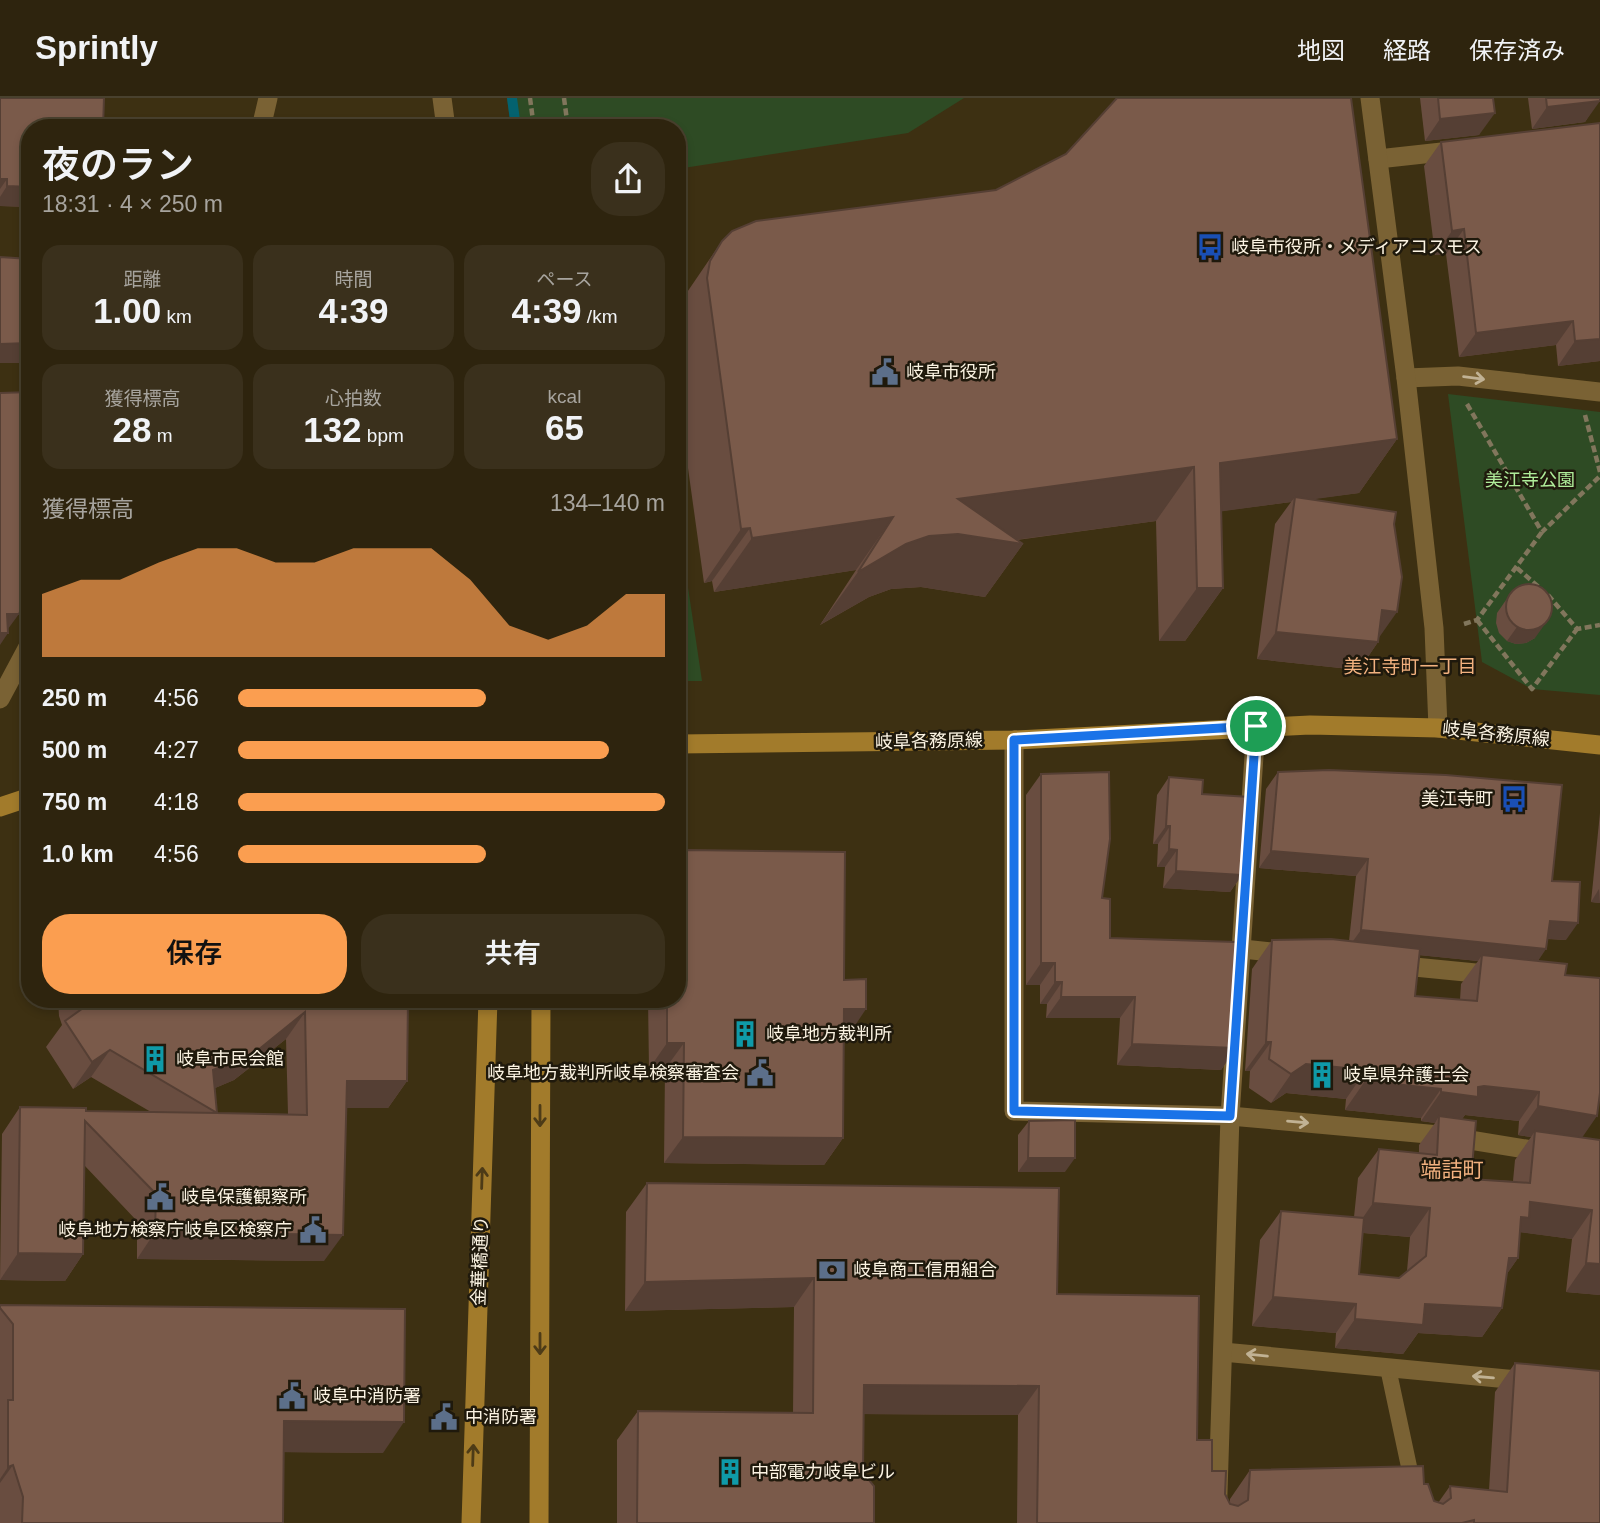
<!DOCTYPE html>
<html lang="ja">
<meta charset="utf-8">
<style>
body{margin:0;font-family:Arial,"Noto Sans JP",sans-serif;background:#3a301c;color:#f1f3f6;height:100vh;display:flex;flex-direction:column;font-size:26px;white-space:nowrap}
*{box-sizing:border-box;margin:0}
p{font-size:23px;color:#a7a49e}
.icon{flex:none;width:38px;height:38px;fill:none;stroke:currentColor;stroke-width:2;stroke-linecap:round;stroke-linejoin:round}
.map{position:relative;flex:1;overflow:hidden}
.sheet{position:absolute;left:21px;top:21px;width:665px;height:889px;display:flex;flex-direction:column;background:#2e240e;border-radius:28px;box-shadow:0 4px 10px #0003,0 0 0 2px #49412e}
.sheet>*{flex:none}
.pin{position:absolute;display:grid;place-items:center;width:60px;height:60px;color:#fff;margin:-30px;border:4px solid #fff;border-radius:50%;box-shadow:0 2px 7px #0007}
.round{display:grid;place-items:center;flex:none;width:74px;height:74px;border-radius:28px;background:#3a301c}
.headline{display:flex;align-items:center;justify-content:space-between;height:119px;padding:0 21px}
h1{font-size:38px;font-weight:600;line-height:52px}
.metrics{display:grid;grid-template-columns:repeat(3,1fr);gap:10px;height:119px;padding:7px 21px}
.metrics div{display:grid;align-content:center;border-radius:18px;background:#3a301c;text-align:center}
.metrics b{font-size:35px;font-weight:600}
.metrics small{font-size:19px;font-weight:400}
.metrics p{font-size:19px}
.chart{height:196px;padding:14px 21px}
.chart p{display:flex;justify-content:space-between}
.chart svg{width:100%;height:126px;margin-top:7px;fill:#fb9e50;opacity:.7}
.button{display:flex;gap:14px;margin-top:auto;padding:14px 21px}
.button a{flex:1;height:80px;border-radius:28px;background:#fb9e50;color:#111;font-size:28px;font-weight:600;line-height:80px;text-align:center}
.button a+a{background:#3a301c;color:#f1f3f6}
ul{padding:0 21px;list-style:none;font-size:23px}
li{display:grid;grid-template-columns:112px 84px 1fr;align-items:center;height:52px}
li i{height:18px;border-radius:9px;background:#fb9e50}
header{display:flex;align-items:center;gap:42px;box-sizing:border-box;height:98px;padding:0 35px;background:#2e240e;border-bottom:2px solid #49412e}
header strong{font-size:33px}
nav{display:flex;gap:38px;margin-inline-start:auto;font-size:24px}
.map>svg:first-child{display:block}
.green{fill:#2e4b24}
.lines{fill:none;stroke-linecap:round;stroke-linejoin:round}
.stream{stroke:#04626f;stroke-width:10}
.path{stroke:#81765c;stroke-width:4.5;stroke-dasharray:7 3.5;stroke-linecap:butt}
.service{stroke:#7a6234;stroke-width:16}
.minor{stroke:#7a6234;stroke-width:19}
.tertiary{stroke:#7a6234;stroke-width:19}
.secondary{stroke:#a27b2b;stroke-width:19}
.wall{fill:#694d40;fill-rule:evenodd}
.shaded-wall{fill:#553f34}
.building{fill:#7a5a4a;stroke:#553f34;stroke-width:2;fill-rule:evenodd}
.oneway{stroke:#c1b294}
.oneway2{stroke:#4d3b17}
.route-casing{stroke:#fff;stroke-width:14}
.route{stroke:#1a73e8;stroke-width:9}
.labels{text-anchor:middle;stroke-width:5;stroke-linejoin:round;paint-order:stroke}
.poi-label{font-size:18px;fill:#fbf3e2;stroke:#1f190c;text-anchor:start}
.park-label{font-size:18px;fill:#afed9a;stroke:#1f190c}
.street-label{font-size:18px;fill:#fbf3e2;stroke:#1f190c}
.neighbourhood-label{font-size:19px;fill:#f2b17f;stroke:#1f190c}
.quarter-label{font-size:21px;fill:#f2b17f;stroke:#1f190c}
</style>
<header>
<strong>Sprintly</strong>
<nav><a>地図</a><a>経路</a><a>保存済み</a></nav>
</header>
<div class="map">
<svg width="1600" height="1425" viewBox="0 0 1600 1425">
<rect width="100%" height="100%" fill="#3d3012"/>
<g class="green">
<polygon points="507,0 964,0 908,35 677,71 677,30 511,30"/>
<polygon points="1448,296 1600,314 1600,597 1532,591 1482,564"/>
<polygon points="677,416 702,583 677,583"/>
</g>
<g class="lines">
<polyline class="stream" points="512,0 516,30"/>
<g class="path">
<polyline points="530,0 534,30"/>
<polyline points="564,0 568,30"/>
<polyline points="1467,306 1542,434 1600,378"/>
<polyline points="1585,317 1600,374"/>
<polyline points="1517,470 1541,491"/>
<polyline points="1548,497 1577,531 1600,527"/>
<polyline points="1477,522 1532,591 1577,531"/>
<polyline points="1464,526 1477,522 1542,434"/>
</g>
<polyline class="service" points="1388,1270 1421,1425"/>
<g class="minor">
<polyline points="261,30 268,0"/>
<polyline points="1378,61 1460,52"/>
<polyline points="1406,280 1458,278 1600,294"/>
<polyline points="0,601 30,545"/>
<polyline points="1014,642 1014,1013 1230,1018 1439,1037 1600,1063"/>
<polyline points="1243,851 1290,856"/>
<polyline points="1394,867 1496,877"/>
<polyline points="1223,1254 1529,1283"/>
<polyline points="1217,1425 1230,1018 1256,628"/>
</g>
<g class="tertiary">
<polyline points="442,0 446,30"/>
<polyline points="1370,0 1406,280 1434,530 1438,630"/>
</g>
<g class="secondary">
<polyline points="677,646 1014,642 1310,627 1438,630 1600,647"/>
<polyline points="0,709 30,699"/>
<polyline points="471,1425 488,901"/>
<polyline points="539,1425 541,901"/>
</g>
</g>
<g class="wall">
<polygon points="0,0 30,30 30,109 0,108"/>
<polygon points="1420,0 1493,0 1479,37 1425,43"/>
<polygon points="1528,0 1600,0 1585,24 1532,31"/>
<polygon points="1600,25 1600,263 1558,268 1556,247 1459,259 1446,156 1435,157 1424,68 1441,44"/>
<polygon points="722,143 1397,341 1359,395 1311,401 1379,540 1378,544 1359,572 1257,561 1275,426 1291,404 1221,413 1223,490 1185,543 1159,543 1156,423 1017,442 1023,446 985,499 921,489 891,491 869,499 820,527 856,472 714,494 712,483 704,485 677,291 677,209"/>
<polygon points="1513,492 1535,540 1526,545 1516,546 1507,543 1499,535 1496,525 1497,515"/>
<path d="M1278,674L1552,783L1566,842L1547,841L1538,863L1565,877L1582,1040L1600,1042V1197L1566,1194L1572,1141L1520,1134L1518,1160L1506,1177L1502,1210L1482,1239L1418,1235L1403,1256L1335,1250L1336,1235L1252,1228L1260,1142L1281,1113L1354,1119L1358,1080L1379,1051L1419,1055V1047L1435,1025L1421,1023V1020L1345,1012L1346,1001L1286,995L1271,1005L1249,990L1250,973H1245L1252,871L1272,842L1349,843L1356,778L1259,770L1266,691ZM1419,857L1478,863L1461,886L1460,902L1415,898ZM1465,1017L1519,1023L1518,1037L1531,1039L1515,1062L1513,1083L1471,1081L1462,1021ZM1363,1135L1410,1139L1407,1173L1399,1180L1359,1176Z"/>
<polygon points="1041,676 1102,800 1110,840 1236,950 1221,972 1117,967 1120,920 1046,920 1047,906 1040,906 1040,887 1026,887 1026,697"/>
<polygon points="1169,679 1202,696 1242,777 1230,794 1163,790 1165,769 1157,769 1158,746 1153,746 1157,697"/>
<polygon points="1600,715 1600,805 1591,804"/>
<polygon points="686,752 844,882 848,938 844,938 843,1040 824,1067 664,1065 665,971 649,971 648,901 677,901 677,763"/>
<path d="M58,901H408L407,983L388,1010H346L324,1163L137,1161V1123L85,1068L83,1156L65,1183L0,1182L2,1036L20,1009L86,1013L151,1014L91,979L73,991L46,949L62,927L59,918ZM286,941L288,1016L217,1015L215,990L234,982Z"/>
<polygon points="1029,1023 1065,1074 1018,1074 1018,1037"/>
<polygon points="647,1085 1057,1196 1197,1342 1212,1373 1230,1405 1230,1401 1250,1372 1424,1386 1434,1403 1438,1405 1450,1388 1489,1392 1495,1294 1515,1265 1600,1425 1017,1425 1018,1317 864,1316 863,1375 874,1425 617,1425 617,1342 638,1313 793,1315 794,1209 625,1213 626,1114"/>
<polygon points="0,1207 383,1355 284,1354 283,1425 0,1425"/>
</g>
<g class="shaded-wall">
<polygon points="1600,3 1585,24 1532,31 1547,9"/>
<polygon points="1495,15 1479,37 1425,43 1440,21"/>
<polygon points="0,81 7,81 0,91"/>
<polygon points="7,88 30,89 30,109 0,108 0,99"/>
<polygon points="1464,131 1446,156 1435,157 1452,133"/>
<polygon points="1573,223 1556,247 1459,259 1476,235"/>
<polygon points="1600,241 1600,263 1558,268 1575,243"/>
<polygon points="30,245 30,265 0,265 0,246"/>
<polygon points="1397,341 1359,395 1294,404 1295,399 1291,404 1195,417 1220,365"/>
<polygon points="1194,369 1156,423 1006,443 1023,446 985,499 921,489 891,491 869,499 820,527 858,474 958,401"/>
<polygon points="893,419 856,472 714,494 752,440"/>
<polygon points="750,430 712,483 704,485 741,431"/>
<polygon points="1197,490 1223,490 1185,543 1159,543"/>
<polygon points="1382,512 1397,514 1378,541"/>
<polygon points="7,516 19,516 5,535 8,535 0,547 0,527"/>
<polygon points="1545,526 1535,540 1526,545 1516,546 1507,543 1517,529"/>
<polygon points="1276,534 1378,544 1359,572 1257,561"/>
<polygon points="1166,728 1170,728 1158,746 1153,746"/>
<polygon points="1169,751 1177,752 1165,769 1157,769"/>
<polygon points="1271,753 1368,761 1356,778 1259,770"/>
<polygon points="1176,773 1242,777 1230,794 1163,790"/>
<polygon points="1599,791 1600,805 1591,804"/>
<polygon points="1550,823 1578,825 1566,842 1537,840"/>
<polygon points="1361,832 1546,851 1534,869 1482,857 1478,863 1348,850"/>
<polygon points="1041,865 1055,865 1040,887 1026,887"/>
<polygon points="1055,884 1062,884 1047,906 1040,906"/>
<polygon points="1061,899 1135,899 1120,920 1046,920"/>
<polygon points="844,911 866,911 848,938 825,938"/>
<polygon points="305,914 286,941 234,982 194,999 213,972"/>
<polygon points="1266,944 1271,944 1250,973 1245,973"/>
<polygon points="667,945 684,945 665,971 649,971"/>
<polygon points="1132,946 1236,950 1221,972 1117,967"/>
<polygon points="110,952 91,979 73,991 92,964"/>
<polygon points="1306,966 1366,972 1346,1001 1286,995 1271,1005 1291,976"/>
<polygon points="347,983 407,983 388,1010 328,1010"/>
<polygon points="1365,983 1441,991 1421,1020 1345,1012"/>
<polygon points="1484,988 1539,994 1519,1023 1465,1017 1457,1028 1439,1018 1435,1025 1421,1023 1441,994"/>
<polygon points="1538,1008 1597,1018 1577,1047 1535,1033 1531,1039 1518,1037"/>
<polygon points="683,1039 843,1040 824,1067 664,1065"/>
<polygon points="1028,1060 1075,1060 1065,1074 1018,1074"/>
<polygon points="1530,1104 1592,1112 1572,1141 1519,1134 1501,1148"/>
<polygon points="1373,1105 1430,1110 1410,1139 1353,1134"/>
<polygon points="155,1134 343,1137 324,1163 137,1161"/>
<polygon points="18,1155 83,1156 65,1183 0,1182"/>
<polygon points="1509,1160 1518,1160 1498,1189"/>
<polygon points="1586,1165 1600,1166 1600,1197 1566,1194"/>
<polygon points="814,1180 794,1209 625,1213 645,1184"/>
<polygon points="1273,1199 1356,1206 1336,1235 1252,1228"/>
<polygon points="1425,1206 1502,1210 1482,1239 1418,1235 1403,1256 1335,1250 1355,1221"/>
<polygon points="864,1287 1039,1288 1018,1317 844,1316"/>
<polygon points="284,1323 404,1324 383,1355 263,1354"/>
<polygon points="13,1367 0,1385 0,1381 8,1369"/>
</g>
<g class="building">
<polygon points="0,0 104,0 103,30 30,30 30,89 7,88 7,81 0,81"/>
<polygon points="1117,0 1351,0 1397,341 1220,365 1223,490 1197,490 1194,369 958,401 1023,446 958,436 929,438 906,446 858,474 893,419 752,440 750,430 741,431 707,180 710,163 722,143 732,133 756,123 996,92 1066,56"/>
<polygon points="1438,0 1493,0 1495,15 1440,21"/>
<polygon points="1546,0 1600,0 1600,3 1547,9"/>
<polygon points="1600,25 1600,241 1575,243 1573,223 1476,235 1464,131 1452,133 1441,44"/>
<polygon points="0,159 30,161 30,245 0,246"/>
<polygon points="30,294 30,488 19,516 7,516 8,535 0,535 0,295"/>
<polygon points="1295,399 1396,414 1394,426 1402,479 1397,514 1382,512 1378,544 1276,534"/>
<circle cx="1529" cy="509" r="23"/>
<polygon points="1329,672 1446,677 1562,687 1552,783 1580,784 1578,825 1550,823 1546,851 1361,832 1368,761 1271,753 1278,674"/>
<polygon points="1109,674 1110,741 1102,800 1110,801 1110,840 1236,844 1236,849 1243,849 1236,950 1132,946 1135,899 1061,899 1062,884 1055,884 1055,865 1041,865 1041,676"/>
<polygon points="1169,679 1203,682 1202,696 1250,699 1242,777 1176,773 1177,752 1169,751 1170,728 1166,728"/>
<polygon points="686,752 845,754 844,882 866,881 866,911 844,911 843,1040 683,1039 684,945 667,945 667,901 677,901 677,843 685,843"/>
<polygon points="1331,841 1420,851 1415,898 1477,903 1482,857 1567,866 1565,877 1600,880 1600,995 1597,1018 1538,1008 1539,994 1484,988 1478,989 1478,999 1441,994 1441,991 1365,983 1366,972 1306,966 1291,976 1269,961 1271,944 1266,944 1272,842"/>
<path d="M81,901H408L407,983H347L343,1137L155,1134L156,1096L85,1023L83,1156L18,1155L20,1009L86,1010V1013L217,1015L110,952L92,964L65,923L83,910ZM305,914L307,1017L217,1015L213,972L253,956Z"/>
<polygon points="1439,1018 1476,1023 1471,1081 1530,1085 1535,1033 1600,1042 1600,1166 1586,1165 1592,1112 1530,1104 1529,1120 1521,1119 1518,1160 1509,1160 1502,1210 1425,1206 1423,1227 1355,1221 1356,1206 1273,1199 1281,1113 1364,1120 1359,1176 1399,1180 1426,1158 1430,1110 1373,1105 1379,1051 1437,1057"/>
<polygon points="1075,1022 1075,1060 1028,1060 1029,1023"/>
<polygon points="647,1085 1059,1090 1057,1196 1199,1198 1197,1342 1212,1342 1212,1373 1226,1373 1225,1396 1230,1406 1238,1408 1248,1402 1250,1372 1423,1368 1424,1386 1428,1386 1434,1403 1443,1406 1451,1400 1450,1388 1507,1394 1515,1265 1600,1273 1600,1425 1474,1425 1474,1422 1462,1425 1037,1425 1039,1288 864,1287 863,1375 874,1388 874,1425 637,1425 638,1313 813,1315 814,1180 645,1184"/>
<polygon points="0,1207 405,1211 404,1324 284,1323 283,1425 22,1425 23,1399 13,1367 8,1369 8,1302 13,1302 13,1226 0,1210"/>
</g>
<defs><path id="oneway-shaft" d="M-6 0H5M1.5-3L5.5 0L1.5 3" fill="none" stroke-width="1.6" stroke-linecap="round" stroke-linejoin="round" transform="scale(1.75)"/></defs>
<g class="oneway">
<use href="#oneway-shaft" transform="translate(1474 280) rotate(7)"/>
<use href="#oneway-shaft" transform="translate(1298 1024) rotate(5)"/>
<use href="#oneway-shaft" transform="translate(1257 1257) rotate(-174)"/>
<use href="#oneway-shaft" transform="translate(1483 1279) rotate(-175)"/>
</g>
<g class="oneway2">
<use href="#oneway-shaft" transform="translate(540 1018) rotate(90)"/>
<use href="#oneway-shaft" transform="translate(482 1080) rotate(-88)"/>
<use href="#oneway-shaft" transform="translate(540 1246) rotate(90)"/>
<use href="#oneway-shaft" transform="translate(473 1357) rotate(-88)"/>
</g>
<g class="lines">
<defs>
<polygon id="route" points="1256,628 1230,1018 1014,1013 1014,642"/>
</defs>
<use href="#route" class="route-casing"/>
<use href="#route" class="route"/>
</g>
<defs>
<symbol id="bus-bare" viewBox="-9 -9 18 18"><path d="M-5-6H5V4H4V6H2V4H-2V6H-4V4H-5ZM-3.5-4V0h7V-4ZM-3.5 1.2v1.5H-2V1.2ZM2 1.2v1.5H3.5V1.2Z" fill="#1a4fb4" stroke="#1f190c" stroke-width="2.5" paint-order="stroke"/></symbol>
<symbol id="civic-bare" viewBox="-9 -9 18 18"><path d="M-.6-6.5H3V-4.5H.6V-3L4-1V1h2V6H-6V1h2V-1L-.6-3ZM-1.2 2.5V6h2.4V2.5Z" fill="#5c6f8a" stroke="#1f190c" stroke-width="2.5" paint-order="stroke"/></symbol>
<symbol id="building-bare" viewBox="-9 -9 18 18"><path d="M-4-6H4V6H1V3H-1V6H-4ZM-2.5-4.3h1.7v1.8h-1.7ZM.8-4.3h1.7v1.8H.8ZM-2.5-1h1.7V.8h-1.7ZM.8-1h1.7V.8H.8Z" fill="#0f9aa8" stroke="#1f190c" stroke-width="2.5" paint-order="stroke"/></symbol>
<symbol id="bank-bare" viewBox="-9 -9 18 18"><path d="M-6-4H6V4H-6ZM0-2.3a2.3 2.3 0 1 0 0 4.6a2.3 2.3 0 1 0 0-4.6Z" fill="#5c6f8a" stroke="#1f190c" stroke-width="2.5" paint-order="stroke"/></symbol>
</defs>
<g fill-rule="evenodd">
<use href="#bus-bare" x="1191" y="130" width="38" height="38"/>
<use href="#civic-bare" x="866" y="255" width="38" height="38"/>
<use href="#bus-bare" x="1495" y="682" width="38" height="38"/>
<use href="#building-bare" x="726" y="917" width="38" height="38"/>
<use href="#building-bare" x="136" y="942" width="38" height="38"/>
<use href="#civic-bare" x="741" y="956" width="38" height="38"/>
<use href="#building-bare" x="1303" y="958" width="38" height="38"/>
<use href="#civic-bare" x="141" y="1080" width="38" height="38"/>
<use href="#civic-bare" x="294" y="1113" width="38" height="38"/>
<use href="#bank-bare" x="813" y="1153" width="38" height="38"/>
<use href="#civic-bare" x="273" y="1279" width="38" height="38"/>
<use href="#civic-bare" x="425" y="1300" width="38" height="38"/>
<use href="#building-bare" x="711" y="1355" width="38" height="38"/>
</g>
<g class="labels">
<g class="poi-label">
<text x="1231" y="155">岐阜市役所・メディアコスモス</text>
<text x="906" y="280">岐阜市役所</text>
<text x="1493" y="707" text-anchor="end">美江寺町</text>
<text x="766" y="942">岐阜地方裁判所</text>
<text x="176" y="967">岐阜市民会館</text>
<text x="739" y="981" text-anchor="end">岐阜地方裁判所岐阜検察審査会</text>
<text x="1343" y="983">岐阜県弁護士会</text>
<text x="181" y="1105">岐阜保護観察所</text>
<text x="292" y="1138" text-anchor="end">岐阜地方検察庁岐阜区検察庁</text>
<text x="853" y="1178">岐阜商工信用組合</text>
<text x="313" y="1304">岐阜中消防署</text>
<text x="465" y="1325">中消防署</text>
<text x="751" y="1380">中部電力岐阜ビル</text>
</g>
<g class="park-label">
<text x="1530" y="388">美江寺公園</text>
</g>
<g class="street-label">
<text transform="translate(1496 636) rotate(6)" y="6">岐阜各務原線</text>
<text transform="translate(929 643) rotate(-1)" y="6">岐阜各務原線</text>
<text transform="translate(480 1163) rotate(-88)" y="6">金華橋通り</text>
</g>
<g class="neighbourhood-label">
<text x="1410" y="575">美江寺町一丁目</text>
</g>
<g class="quarter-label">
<text x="1452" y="1079">端詰町</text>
</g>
</g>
</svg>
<div class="pin" style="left:1256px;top:628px;background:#1e9e55"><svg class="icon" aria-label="arrive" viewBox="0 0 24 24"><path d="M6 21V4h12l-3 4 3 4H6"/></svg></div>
<section class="sheet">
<div class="headline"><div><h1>夜のラン</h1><p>18:31 · 4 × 250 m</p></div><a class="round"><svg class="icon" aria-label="share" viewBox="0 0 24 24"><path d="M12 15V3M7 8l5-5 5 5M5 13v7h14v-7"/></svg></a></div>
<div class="metrics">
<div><p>距離</p><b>1.00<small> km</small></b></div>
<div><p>時間</p><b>4:39</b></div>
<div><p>ペース</p><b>4:39<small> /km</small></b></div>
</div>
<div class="metrics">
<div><p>獲得標高</p><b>28<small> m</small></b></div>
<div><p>心拍数</p><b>132<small> bpm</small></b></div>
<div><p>kcal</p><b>65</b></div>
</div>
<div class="chart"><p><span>獲得標高</span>134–140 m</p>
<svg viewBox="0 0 160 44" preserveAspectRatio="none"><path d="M0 44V22L10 17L20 17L30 11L40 6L50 6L60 11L70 11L80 6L90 6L100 6L110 17L120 33L130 38L140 33L150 22L160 22V44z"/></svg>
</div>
<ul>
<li><b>250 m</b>4:56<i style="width:58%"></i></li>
<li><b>500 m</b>4:27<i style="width:87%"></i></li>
<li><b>750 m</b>4:18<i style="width:100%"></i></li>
<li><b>1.0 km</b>4:56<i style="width:58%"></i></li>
</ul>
<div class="button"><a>保存</a><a>共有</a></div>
</section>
</div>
